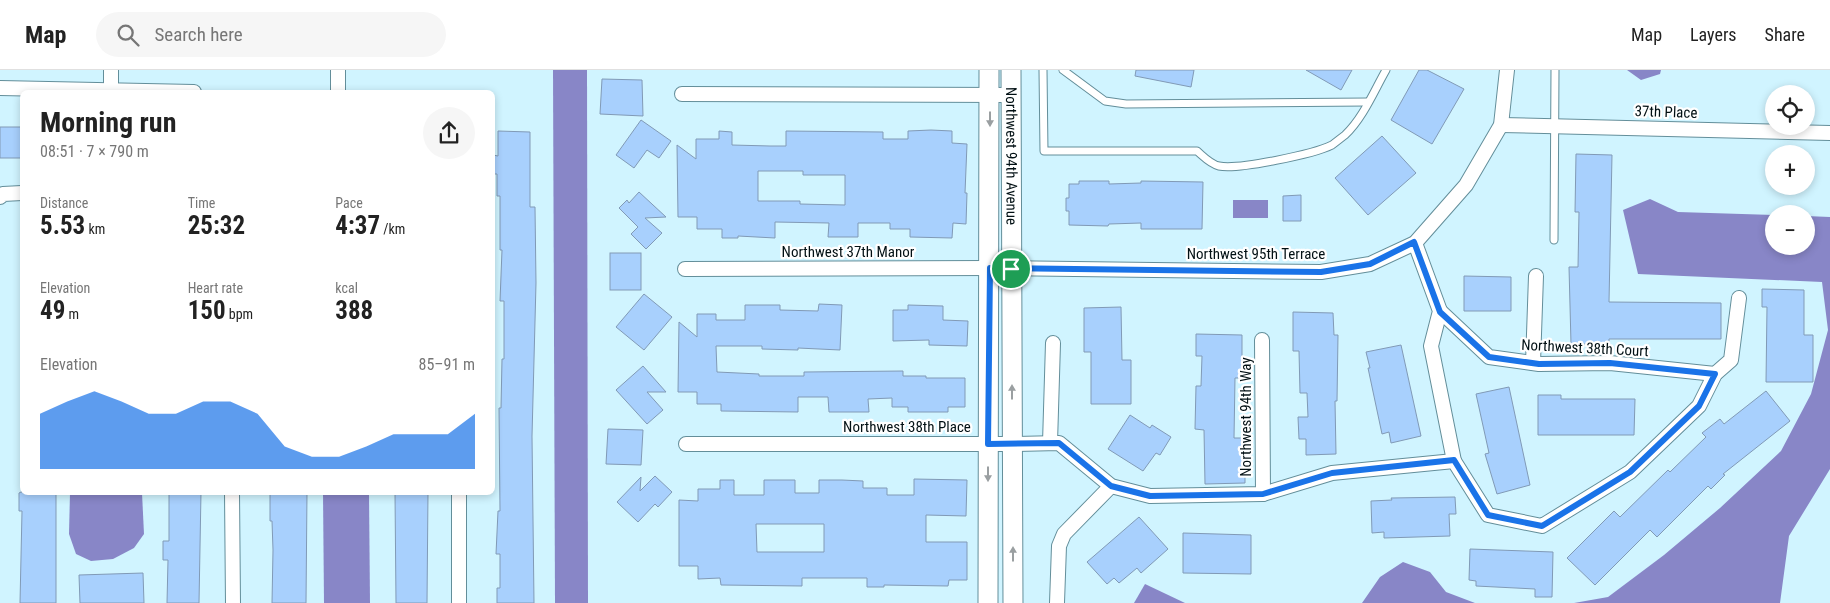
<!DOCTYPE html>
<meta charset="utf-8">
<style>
body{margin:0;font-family:"Roboto Condensed",sans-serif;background:#f6f6f6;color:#222;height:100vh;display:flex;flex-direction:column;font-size:19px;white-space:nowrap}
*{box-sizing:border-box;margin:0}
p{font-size:16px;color:#767676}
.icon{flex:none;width:28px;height:28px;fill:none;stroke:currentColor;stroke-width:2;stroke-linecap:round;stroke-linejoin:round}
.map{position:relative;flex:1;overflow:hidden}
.sheet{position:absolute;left:20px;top:20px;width:475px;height:405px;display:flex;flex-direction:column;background:#fff;border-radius:8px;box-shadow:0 2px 8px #0003}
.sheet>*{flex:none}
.fabs{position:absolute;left:1765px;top:15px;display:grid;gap:10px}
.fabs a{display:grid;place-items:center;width:50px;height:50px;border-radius:50%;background:#fff;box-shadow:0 2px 8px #0003;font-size:25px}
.pin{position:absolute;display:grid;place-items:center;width:42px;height:42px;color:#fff;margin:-21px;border:2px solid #fff;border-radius:50%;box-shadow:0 1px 5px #0007}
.round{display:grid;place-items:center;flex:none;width:52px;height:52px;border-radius:26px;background:#f6f6f6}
.head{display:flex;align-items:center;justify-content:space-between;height:85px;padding:0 20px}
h1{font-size:28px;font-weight:700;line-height:38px}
.stats{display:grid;grid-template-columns:repeat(3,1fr);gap:8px;height:85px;padding:5px 20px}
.stats div{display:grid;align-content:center}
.stats b{font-size:25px;font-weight:700}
.stats small{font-size:14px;font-weight:400}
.stats p{font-size:14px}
.chart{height:140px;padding:10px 20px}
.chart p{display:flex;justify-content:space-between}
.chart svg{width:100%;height:90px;margin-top:5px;fill:#1a73e8;opacity:.7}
header{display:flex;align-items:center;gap:30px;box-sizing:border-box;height:70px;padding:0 25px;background:#fff;border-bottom:1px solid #e0e0e0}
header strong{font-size:24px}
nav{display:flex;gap:28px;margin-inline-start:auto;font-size:18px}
.search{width:350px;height:45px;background:#f6f6f6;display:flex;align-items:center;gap:12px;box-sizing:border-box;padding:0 18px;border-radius:28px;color:#767676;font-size:19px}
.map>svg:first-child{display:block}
.water{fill:#8886c7}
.building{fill:#a8d0fd;stroke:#819ab6;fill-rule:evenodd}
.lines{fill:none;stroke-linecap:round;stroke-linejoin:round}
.lane-casing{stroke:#638e9a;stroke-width:9}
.street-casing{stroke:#638e9a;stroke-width:16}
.secondary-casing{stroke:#638e9a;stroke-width:21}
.lane{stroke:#fff;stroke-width:7}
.street{stroke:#fff;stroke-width:14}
.secondary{stroke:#fff;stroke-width:19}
.oneway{fill:#9a9fa1}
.route-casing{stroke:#fff;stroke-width:10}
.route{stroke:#1a73e8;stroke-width:6}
.labels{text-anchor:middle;stroke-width:4.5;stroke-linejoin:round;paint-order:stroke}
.street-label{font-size:15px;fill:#021014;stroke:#fff}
</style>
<header>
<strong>Map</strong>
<div class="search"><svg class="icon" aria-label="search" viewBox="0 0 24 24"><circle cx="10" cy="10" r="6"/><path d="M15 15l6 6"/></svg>Search here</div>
<nav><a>Map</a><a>Layers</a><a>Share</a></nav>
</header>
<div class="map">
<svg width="1830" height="533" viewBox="0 0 1830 533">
<rect width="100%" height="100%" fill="#d0f4ff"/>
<g class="water">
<polygon points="553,0 587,0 588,533 555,533"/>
<polygon points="1627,0 1661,0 1660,4 1641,10"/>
<polygon points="1650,129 1678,142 1774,145 1774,176 1806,176 1806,146 1830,147 1830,399 1789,466 1780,533 1574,533 1608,527 1664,485 1720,438 1781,381 1811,324 1828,260 1822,212 1638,204 1623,140"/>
<rect x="1233" y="130" width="35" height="18"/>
<polygon points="70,423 142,423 144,464 134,478 113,489 91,491 76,484 69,464"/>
<polygon points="323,423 369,423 370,533 324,533"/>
<polygon points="1403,492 1430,502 1446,522 1475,533 1362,533 1380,507"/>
<polygon points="1145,514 1185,533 1134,533"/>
</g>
<g class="building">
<polygon points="1136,0 1194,0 1191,17 1135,6"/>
<polygon points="1306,0 1352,0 1341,20"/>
<polygon points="1419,0 1427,0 1464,19 1432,74 1391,50"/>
<polygon points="602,9 642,10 643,46 600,44"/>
<polygon points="641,50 671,71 659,88 647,80 634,98 616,85"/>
<rect x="0" y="57" width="22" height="31"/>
<path d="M931,60L952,61V73L967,74L965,123H967L966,154L953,153L952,168L910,167V159H890V153H858V167H828L829,153L775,152V168L738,166V168H722V159H697V147H678L677,75L696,89V69H719V61L732,62V75L770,76H786V61L883,62V69H908V61ZM758,101H803V105H845V135L800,134V131H758Z"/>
<polygon points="498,61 530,62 530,137 535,137 536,213 532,366 534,533 497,533 497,518 500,518 500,484 496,484 498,441 500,441 499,338 501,338 502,289 504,289 504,231 500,231 502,180 500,180 500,126 497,126 497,104 493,104 493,85 498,86"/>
<polygon points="1382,66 1416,103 1368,145 1335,108"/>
<polygon points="1576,84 1612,85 1609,232 1721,233 1721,269 1609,269 1609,274 1571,274 1569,197 1578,197 1579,142 1575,142"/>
<polygon points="1079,111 1109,111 1109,114 1141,113 1141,111 1203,112 1202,159 1141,159 1141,153 1109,154 1108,156 1069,155 1069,141 1066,141 1066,128 1069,128 1069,114 1079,114"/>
<polygon points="639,122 666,147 645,148 662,163 646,179 631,164 638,157 619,138 627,130 629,133"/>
<polygon points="1301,125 1301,151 1283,151 1283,126"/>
<rect x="610" y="183" width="31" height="37"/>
<polygon points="1464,206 1511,207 1511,241 1464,241"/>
<polygon points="1762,219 1804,220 1804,265 1813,265 1813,312 1766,312 1767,237 1762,237"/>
<polygon points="644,224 672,247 644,280 616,257"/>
<polygon points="819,234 842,235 840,280 798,278 798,280 762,279 762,276 716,276 717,302 759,304 759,306 804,306 804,302 903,301 903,306 926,306 926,308 965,308 965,337 948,337 948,342 908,342 908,337 892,337 892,328 868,329 869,342 829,342 828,327 798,327 798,342 721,341 721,334 697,334 697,322 678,322 679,252 697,267 697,244 716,244 716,250 745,250 745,235 780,235 780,240 818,241"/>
<polygon points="908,235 943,236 943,250 968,251 967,276 929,275 929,270 893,271 893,240 908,240"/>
<polygon points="1121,237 1122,290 1131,290 1131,334 1091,334 1091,282 1084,282 1084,238"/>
<polygon points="1293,242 1333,243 1334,265 1338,265 1337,331 1335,331 1336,384 1306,385 1306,369 1299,369 1298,347 1308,347 1307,323 1300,323 1299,281 1293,281"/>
<polygon points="1196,264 1242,265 1242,308 1235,308 1234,368 1245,368 1245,413 1205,414 1204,360 1195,359 1196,316 1201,316 1202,286 1196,286"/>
<polygon points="1401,275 1421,366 1391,373 1389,362 1382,364 1368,298 1370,298 1366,282"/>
<polygon points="643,296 666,322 647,322 663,340 647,354 616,320"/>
<polygon points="1509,317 1530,415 1497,424 1485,384 1489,383 1476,324"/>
<polygon points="1766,321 1790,351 1723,404 1725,405 1711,419 1708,416 1657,467 1650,460 1595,515 1567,488 1614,441 1620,447 1668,400 1670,402 1706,367 1702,363 1720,349 1724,354"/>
<polygon points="1538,325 1561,325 1561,329 1635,329 1634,365 1538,365"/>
<polygon points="1130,345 1150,358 1152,355 1171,367 1160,385 1156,383 1143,401 1108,379"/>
<polygon points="608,359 643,360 641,395 606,394"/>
<polygon points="655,406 672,422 658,437 655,434 638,452 617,432 641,407 640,421"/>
<path d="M914,409L967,410L966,446L926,445V472H967V510H949L948,516L884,515V517H867V508H802V516L721,515L720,508L698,509V496H679V430L698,431V419H720V410H734V425H764V410H795V423H819V410H842L863,411V418H887V425H914ZM756,454H824V482H757Z"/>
<polygon points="21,422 56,422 56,533 20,533 22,441 19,441 19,423"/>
<polygon points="169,422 201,422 199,533 167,533 168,490 163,490 163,471 169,471"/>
<polygon points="270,422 307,422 306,533 272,533 273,480 272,451 270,451"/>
<polygon points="395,422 428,422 427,533 396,533"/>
<polygon points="1455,427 1456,444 1449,444 1450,466 1384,468 1384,462 1372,463 1371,431 1392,430 1391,428"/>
<polygon points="1139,447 1168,479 1141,503 1137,498 1119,513 1114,508 1107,514 1087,492"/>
<polygon points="1183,463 1251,465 1251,504 1183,503"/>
<polygon points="1470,479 1553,482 1552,527 1535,527 1535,519 1476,516 1476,511 1469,510"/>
<polygon points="143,503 144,533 80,533 79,505"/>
</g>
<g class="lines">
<defs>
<g id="lane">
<path d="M1043,0L1044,81H1197C1203,86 1210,94 1219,96C1238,100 1314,84 1332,75C1336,72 1341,68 1345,65C1363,48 1374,21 1386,0"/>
<polyline points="1063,0 1105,31 1126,34 1368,32"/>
<polyline points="1554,170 1555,0"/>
</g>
<g id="street">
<polyline points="111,0 111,22"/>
<polyline points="338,0 338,22"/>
<polyline points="0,18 194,22"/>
<polyline points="682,24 1011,25"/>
<polyline points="1501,55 1830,63"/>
<polyline points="0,127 3,124 22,123"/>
<polyline points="1415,173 1440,241 1431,276 1454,391"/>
<polyline points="685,199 990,198 1321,202 1370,194 1415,173 1466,115 1501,55 1507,0"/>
<polyline points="1440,241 1489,287 1539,294 1610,293 1715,304"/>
<polyline points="1262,270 1263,424"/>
<polyline points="1533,293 1536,206"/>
<polyline points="1050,373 1053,273"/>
<polyline points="686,374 1012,374 1059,373 1111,416 1150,426 1263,424 1332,403 1454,391 1488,445 1542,456 1630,402 1699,336 1715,304 1731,290 1739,228"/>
<polyline points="232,422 233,533"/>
<polyline points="459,533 459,422"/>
<polyline points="1057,533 1059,476 1064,464 1111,416"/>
</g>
<g id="secondary">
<path id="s1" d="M1011,0L1013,533"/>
<polyline points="988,533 989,0"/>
</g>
</defs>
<use href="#lane" class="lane-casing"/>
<use href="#street" class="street-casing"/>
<use href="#secondary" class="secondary-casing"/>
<use href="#lane" class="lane"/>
<use href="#street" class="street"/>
<use href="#secondary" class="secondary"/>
</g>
<defs><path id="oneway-solid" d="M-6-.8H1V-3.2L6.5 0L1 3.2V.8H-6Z" transform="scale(1.25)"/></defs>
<g class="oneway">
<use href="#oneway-solid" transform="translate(990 49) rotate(90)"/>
<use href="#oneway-solid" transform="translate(1012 322) rotate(-90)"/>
<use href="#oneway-solid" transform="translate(988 404) rotate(90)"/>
<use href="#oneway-solid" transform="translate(1013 484) rotate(-90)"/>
</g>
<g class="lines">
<defs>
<polygon id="route" points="1414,172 1440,242 1489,287 1539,294 1610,293 1715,304 1699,336 1630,402 1542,456 1488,445 1454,390 1332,403 1263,424 1150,426 1111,416 1059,373 988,374 990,198 1321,202 1370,194"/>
</defs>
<use href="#route" class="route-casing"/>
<use href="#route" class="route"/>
</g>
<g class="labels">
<g class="street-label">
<text transform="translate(1666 42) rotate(2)" y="5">37th Place</text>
<text dy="5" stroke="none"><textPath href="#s1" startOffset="86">Northwest 94th Avenue</textPath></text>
<text x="848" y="187">Northwest 37th Manor</text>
<text x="1256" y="189">Northwest 95th Terrace</text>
<text transform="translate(1585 278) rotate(3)" y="5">Northwest 38th Court</text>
<text transform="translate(1246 347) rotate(-90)" y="5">Northwest 94th Way</text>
<text x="907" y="362">Northwest 38th Place</text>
</g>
</g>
</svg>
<div class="fabs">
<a><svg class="icon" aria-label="locate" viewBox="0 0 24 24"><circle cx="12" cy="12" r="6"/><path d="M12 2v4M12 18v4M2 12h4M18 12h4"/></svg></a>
<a>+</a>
<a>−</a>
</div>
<div class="pin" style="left:1011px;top:199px;background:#1e9e55"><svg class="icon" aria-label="arrive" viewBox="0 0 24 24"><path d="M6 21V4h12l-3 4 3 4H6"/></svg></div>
<section class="sheet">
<div class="head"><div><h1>Morning run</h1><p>08:51 · 7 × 790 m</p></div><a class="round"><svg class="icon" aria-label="share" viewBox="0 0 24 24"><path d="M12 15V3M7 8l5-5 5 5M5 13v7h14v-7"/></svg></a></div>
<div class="stats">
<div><p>Distance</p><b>5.53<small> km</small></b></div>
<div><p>Time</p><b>25:32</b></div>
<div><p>Pace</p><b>4:37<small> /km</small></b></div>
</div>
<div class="stats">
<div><p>Elevation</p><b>49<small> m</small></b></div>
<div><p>Heart rate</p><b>150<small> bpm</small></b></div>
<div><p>kcal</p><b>388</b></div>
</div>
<div class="chart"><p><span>Elevation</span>85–91 m</p>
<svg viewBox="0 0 160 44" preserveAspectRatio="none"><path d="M0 44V17L10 11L20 6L30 11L40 17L50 17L60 11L70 11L80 17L90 33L100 38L110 38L120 33L130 27L140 27L150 27L160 17V44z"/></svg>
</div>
</section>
</div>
